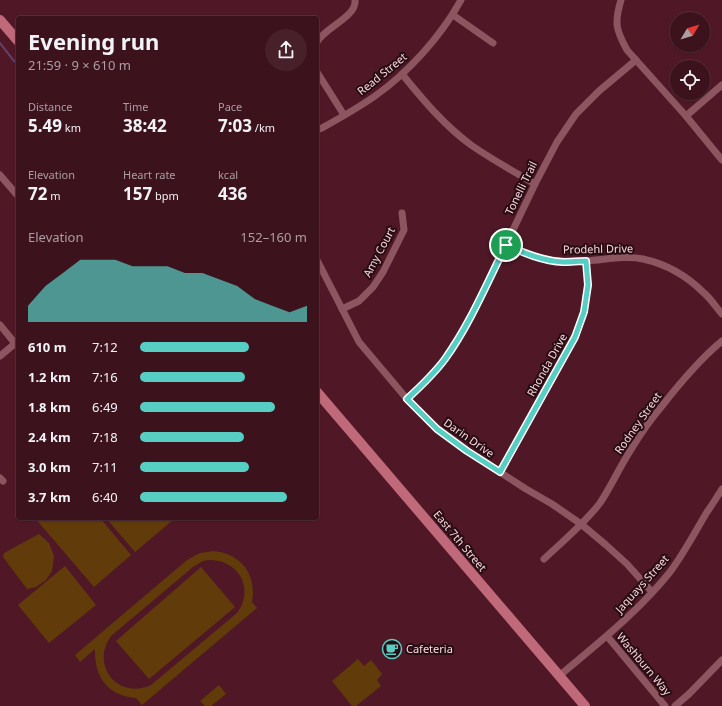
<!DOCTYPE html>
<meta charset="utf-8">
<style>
body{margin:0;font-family:"Noto Sans",sans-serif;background:#472029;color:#f1f3f6;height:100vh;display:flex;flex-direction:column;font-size:15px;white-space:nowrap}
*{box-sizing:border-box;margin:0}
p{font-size:13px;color:#ac9ea3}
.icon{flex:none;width:22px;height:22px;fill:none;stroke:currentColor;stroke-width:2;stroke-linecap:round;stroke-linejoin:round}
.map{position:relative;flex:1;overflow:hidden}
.sheet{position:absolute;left:16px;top:16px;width:303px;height:504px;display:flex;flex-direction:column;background:#3c121c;border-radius:4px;box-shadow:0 1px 3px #0004,0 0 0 1px #55323b}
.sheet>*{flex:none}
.needle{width:26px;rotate:52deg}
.fabs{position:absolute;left:670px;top:12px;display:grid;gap:8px}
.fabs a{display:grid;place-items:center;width:40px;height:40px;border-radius:50%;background:#3c121c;box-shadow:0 1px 3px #0004,0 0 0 1px #55323b;font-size:20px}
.pin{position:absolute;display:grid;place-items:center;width:34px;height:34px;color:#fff;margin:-17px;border:2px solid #fff;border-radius:50%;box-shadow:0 1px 4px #0007}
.round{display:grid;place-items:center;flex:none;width:42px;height:42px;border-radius:21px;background:#472029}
.overview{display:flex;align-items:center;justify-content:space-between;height:68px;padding:0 12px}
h1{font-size:22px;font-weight:700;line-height:30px}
.figures{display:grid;grid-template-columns:repeat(3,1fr);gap:6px;height:68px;padding:4px 12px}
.figures div{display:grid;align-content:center}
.figures b{font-size:17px;font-weight:700}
.figures small{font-size:11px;font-weight:400}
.figures p{font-size:11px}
.chart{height:112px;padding:8px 12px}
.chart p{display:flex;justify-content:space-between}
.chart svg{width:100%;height:72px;margin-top:4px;fill:#56cec4;opacity:.7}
ul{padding:0 12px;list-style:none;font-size:13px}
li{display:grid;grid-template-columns:64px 48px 1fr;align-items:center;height:30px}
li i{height:10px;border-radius:5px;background:#56cec4}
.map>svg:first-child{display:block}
.green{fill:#613b09;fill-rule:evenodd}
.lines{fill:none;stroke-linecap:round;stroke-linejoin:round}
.stream{stroke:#64426a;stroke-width:2}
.street{stroke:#8c5560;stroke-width:7}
.secondary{stroke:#c0697b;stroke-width:10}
.route-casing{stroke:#fff;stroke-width:8}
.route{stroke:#56cec4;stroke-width:5}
.labels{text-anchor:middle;stroke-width:4;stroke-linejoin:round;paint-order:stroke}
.street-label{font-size:11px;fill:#fbd6dc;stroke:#260d13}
.poi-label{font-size:11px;fill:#fbd6dc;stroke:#260d13;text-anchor:start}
</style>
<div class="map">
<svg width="722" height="706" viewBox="0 0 722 706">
<rect width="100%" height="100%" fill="#501826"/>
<g class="green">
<polygon points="35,518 100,518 131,555 94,587"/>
<polygon points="106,518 171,518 173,520 135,552"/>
<polygon points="39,534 49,543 54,556 52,571 46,580 36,587 27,589 3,557 4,553"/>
<path d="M214,551C241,554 257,574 252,602L257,608L142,705L136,698C108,696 94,677 95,649L80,662L75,655L187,560L200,553ZM208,560C239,559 255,589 237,613L151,685C118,700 90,666 111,636L193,567L203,561Z"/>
<polygon points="65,566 96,605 49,643 18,605"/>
<polygon points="201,567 235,607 149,679 116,641"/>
<polygon points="358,659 364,666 371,660 382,674 377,680 381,686 356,706 352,706 332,681"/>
<polygon points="219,685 226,694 211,706 205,706 200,701"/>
</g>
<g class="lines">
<polyline class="stream" points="0,43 14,61 18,64"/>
<g class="street">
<path d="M621,0C614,23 616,30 627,50L686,116L722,160"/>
<polyline points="453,15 493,43"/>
<path d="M317,42C325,27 357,17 355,0"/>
<polyline points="317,72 344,115"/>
<path d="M402,74C423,100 444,125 471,145C491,159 513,171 535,184"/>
<polyline points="686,116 722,85"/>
<path d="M317,130L322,128C340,118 358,108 375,96C409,72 441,36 461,0"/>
<polyline points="0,175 18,196"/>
<path d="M506,245C535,258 554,263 586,261C605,260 624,255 643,259C666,264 688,277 704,293C711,299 716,307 722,314"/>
<polyline points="317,260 359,342 407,399 437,429 467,451 526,489 552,504 581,524 606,545 627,564 652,592"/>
<polyline points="342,309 359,301 373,287 383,272 404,230 402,213"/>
<polyline points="0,325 18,347"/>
<polyline points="0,356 18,341"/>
<polyline points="407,399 425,382 444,360 461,334 476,307 535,184 557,142 576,114 599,91 636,60"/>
<polyline points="500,472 575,337 584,312 588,285 586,261"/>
<polyline points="0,478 3,481"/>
<path d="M544,559C563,541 584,524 600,503C612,485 620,466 632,448C641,433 651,419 662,406C680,383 699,360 722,341"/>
<polyline points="607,636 665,706"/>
<path d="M559,676C598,643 638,612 670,572C684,553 695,532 707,512C712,505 717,497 722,489"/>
<polyline points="675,706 689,694 722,660"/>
</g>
<g class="secondary">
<polyline points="0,20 18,41"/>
<polyline points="317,392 585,706"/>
</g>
</g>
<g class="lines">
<defs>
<path id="route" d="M506,245C524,253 543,261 563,262C571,262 578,261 586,261L588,285L584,312L575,337L500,472L467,451L437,429L407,399C420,387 434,374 445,359C470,324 487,283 506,245Z"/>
</defs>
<use href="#route" class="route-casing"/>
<use href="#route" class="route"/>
</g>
<defs>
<symbol id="cafe-ring" viewBox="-11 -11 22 22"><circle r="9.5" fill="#260d13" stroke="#56cec4" stroke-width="1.5"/><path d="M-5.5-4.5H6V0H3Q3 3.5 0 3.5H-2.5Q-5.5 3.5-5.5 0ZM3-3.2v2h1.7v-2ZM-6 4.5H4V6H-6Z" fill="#56cec4"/></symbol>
</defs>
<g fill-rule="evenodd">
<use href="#cafe-ring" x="381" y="638" width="22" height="22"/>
</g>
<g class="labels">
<g class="street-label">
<text transform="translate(382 74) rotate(-39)" y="4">Read Street</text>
<text transform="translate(521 188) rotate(-64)" y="4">Tonelli Trail</text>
<text transform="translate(598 249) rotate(-1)" y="4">Prodehl Drive</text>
<text transform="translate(379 252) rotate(-62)" y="4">Amy Court</text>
<text transform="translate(547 365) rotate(-61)" y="4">Rhonda Drive</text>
<text transform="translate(638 423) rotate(-55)" y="4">Rodney Street</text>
<text transform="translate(469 438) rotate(35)" y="4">Darin Drive</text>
<text transform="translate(460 541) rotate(50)" y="4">East 7th Street</text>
<text transform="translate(642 584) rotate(-48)" y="4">Jaquays Street</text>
<text transform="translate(644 664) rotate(50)" y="4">Washburn Way</text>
</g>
<g class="poi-label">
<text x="406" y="653">Cafeteria</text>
</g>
</g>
</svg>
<div class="fabs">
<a><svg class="needle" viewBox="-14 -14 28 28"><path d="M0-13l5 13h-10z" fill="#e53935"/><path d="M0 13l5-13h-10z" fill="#ac9ea3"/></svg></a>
<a><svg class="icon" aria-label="locate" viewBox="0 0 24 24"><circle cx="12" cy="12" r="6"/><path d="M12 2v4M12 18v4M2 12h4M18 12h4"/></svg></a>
</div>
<div class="pin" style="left:506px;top:245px;background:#1e9e55"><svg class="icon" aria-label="arrive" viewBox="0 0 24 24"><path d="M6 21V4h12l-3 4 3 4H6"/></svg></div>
<section class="sheet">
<div class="overview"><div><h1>Evening run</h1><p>21:59 · 9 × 610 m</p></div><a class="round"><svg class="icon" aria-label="share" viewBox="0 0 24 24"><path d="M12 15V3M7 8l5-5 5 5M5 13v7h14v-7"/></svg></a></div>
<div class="figures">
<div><p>Distance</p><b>5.49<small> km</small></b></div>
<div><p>Time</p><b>38:42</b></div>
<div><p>Pace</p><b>7:03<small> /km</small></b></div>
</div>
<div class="figures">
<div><p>Elevation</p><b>72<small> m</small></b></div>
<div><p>Heart rate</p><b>157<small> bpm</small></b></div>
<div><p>kcal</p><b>436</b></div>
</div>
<div class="chart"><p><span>Elevation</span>152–160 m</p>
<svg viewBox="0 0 160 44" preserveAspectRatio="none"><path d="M0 44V34L10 22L20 14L30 6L40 6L50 6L60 10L70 10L80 10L90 14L100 14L110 18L120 22L130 30L140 34L150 38L160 34V44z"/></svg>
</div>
<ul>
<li><b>610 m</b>7:12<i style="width:65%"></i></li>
<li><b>1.2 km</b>7:16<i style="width:63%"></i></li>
<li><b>1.8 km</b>6:49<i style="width:81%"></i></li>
<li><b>2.4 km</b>7:18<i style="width:62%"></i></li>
<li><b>3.0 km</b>7:11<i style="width:65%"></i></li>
<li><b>3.7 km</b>6:40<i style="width:88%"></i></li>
</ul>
</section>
</div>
